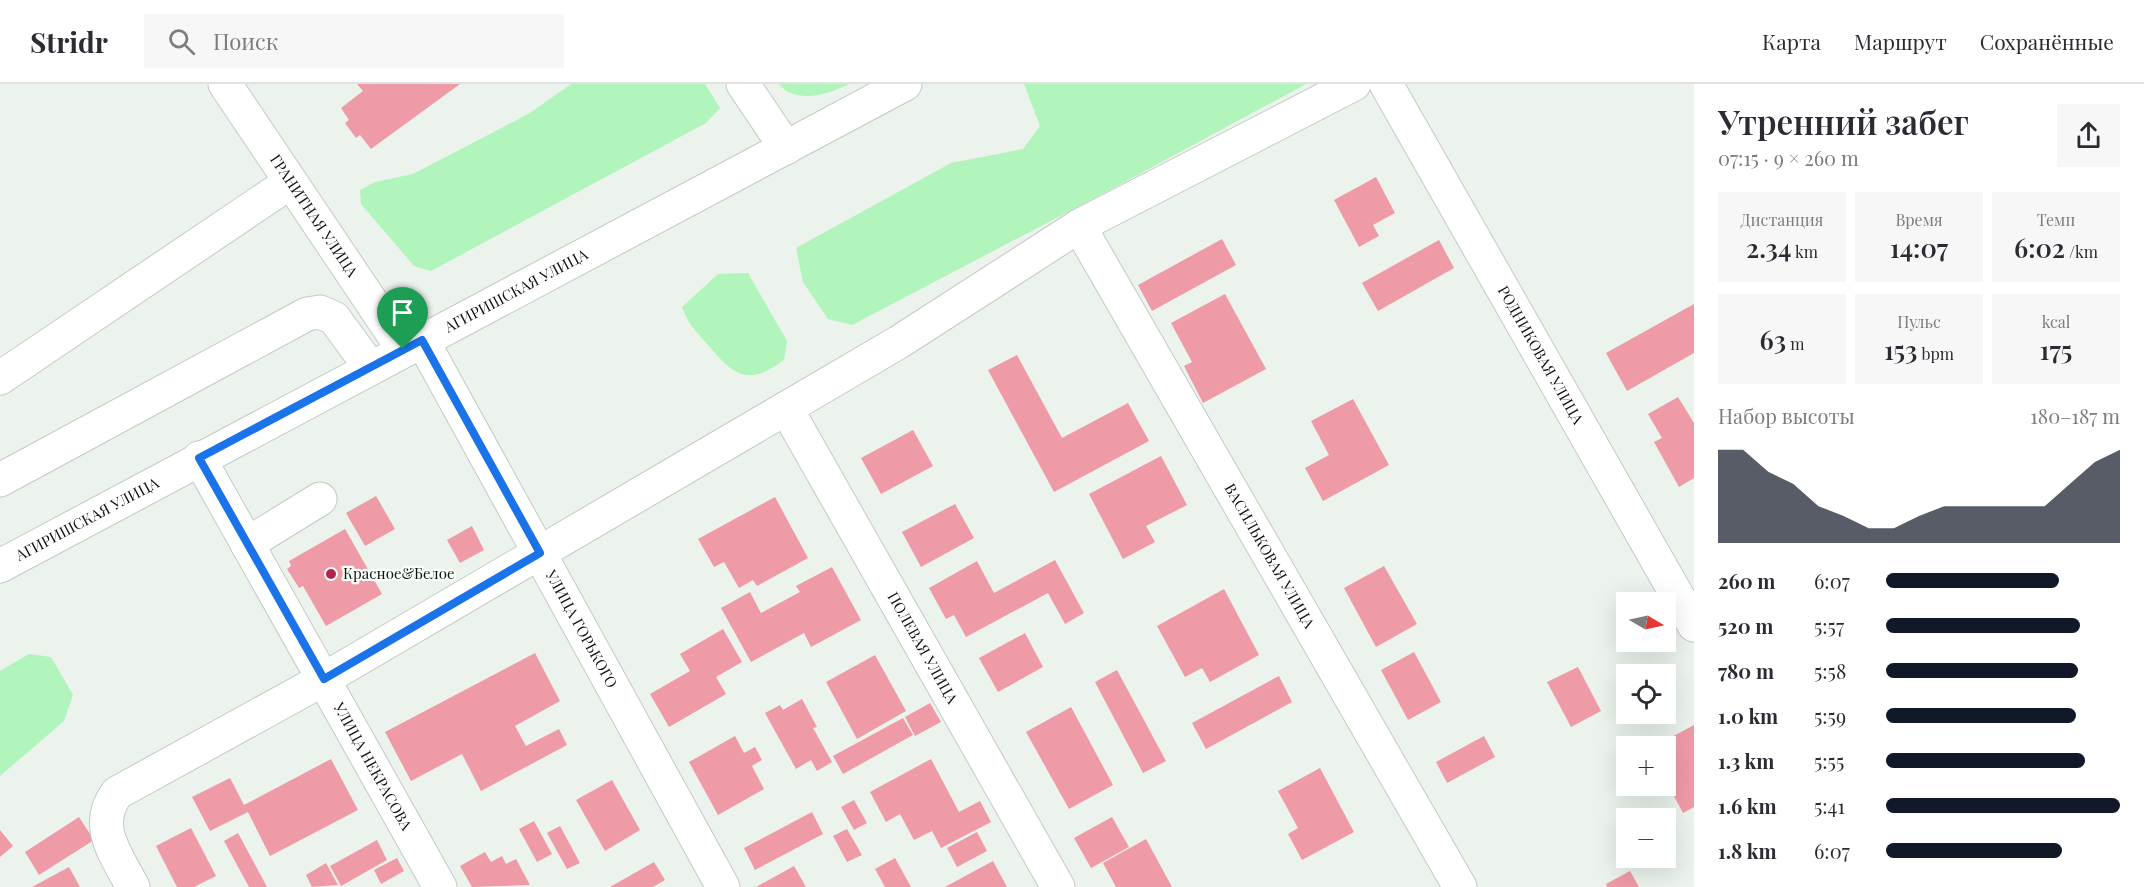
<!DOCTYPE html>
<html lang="ru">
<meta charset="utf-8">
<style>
body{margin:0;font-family:"Playfair Display",serif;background:#f7f7f7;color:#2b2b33;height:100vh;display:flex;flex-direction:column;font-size:22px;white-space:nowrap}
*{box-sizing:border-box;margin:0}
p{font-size:20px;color:#7c7c81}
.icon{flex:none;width:33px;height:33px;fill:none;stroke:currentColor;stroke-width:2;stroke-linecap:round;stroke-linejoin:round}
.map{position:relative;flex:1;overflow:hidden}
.sheet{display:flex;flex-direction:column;background:#fff;width:450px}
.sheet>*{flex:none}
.needle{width:39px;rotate:99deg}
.buttons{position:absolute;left:1616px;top:508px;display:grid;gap:12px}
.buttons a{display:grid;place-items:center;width:60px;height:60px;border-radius:0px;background:#fff;box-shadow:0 6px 24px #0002;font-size:30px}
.pin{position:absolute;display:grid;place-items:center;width:51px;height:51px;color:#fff;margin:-62px -26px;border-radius:50% 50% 50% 0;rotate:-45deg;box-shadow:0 0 6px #0007}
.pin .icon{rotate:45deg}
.round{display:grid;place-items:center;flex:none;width:63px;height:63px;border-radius:0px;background:#f7f7f7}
.summary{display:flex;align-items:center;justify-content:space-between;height:102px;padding:0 24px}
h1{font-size:33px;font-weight:600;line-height:45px}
.metrics{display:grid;grid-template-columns:repeat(3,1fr);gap:9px;height:102px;padding:6px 24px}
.metrics div{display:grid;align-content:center;border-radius:0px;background:#f7f7f7;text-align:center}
.metrics b{font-size:26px;font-weight:600}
.metrics small{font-size:16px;font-weight:400}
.metrics p{font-size:16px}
.chart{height:168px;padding:12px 24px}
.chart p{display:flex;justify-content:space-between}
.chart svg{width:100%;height:108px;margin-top:6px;fill:#111827;opacity:.7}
ul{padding:0 24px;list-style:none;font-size:20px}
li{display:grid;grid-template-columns:96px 72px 1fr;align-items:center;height:45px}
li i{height:15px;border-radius:8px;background:#111827}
header{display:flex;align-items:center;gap:36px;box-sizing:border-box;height:84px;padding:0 30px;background:#fff;border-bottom:2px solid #e1e1e2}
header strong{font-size:28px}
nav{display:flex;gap:33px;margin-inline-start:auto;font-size:21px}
.search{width:420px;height:54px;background:#f7f7f7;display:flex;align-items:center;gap:15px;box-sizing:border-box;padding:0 21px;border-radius:0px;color:#7c7c81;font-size:22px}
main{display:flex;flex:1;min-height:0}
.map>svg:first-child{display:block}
.green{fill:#b1f4bc}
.building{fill:#ef9aa7}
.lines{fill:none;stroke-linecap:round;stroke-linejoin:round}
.minor-casing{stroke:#c3cac4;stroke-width:35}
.minor{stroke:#fff;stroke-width:33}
.route-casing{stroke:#fff;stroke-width:12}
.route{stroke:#1a73e8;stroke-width:8}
.poi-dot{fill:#b4234e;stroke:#fafffb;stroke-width:2}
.labels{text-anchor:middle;stroke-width:4.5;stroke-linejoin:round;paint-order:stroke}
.street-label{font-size:15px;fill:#101210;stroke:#fafffb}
.poi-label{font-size:15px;fill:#101210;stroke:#fafffb;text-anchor:start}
</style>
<header>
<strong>Stridr</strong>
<div class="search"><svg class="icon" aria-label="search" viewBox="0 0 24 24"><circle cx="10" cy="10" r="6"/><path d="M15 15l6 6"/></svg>Поиск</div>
<nav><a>Карта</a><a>Маршрут</a><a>Сохранённые</a></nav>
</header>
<main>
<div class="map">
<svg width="1694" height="803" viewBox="0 0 1694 803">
<rect width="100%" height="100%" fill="#ebf3ec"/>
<g class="green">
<polygon points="571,0 705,0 720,24 706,39 431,187 414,182 361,120 360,106 375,98 413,90 530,29"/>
<path d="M779,0H849C830,10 795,21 779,0Z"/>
<polygon points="1024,0 1306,0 1108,107 852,241 828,235 803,198 796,164 951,79 1023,65 1040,42"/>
<path d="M748,189L787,257L784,276C749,302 735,293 709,262C697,249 688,240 682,223L718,190Z"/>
<polygon points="29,570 51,573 73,611 64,637 0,692 0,587"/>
</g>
<g class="building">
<polygon points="357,0 460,0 371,65 360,51 356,54 345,39 349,36 341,24 363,7"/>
<polygon points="1376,93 1395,129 1373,141 1379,152 1359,163 1334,116"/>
<polygon points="1222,155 1236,181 1152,227 1138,201"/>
<polygon points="1439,156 1454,184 1378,227 1362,199"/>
<polygon points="1225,210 1266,285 1203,319 1184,282 1192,278 1171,239"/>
<polygon points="1694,220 1694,269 1627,307 1606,269"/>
<polygon points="1017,271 1062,354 1128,319 1149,357 1054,408 988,286"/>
<polygon points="1678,313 1694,339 1694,394 1679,403 1654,358 1662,354 1648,330"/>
<polygon points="1353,315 1389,381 1323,417 1305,384 1329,371 1311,337"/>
<polygon points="913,346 933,382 881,410 861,374"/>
<polygon points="1161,372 1187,421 1146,442 1155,458 1123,475 1089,410"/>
<polygon points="376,412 395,445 365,462 346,429"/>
<polygon points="775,413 808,474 757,502 753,496 739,504 724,478 714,483 698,455"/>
<polygon points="955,420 974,454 921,483 902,448"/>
<polygon points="472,442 484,466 460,479 447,456"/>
<polygon points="345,445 382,510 326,542 303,502 299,504 287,485 291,482 289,477"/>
<polygon points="1055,476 1084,529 1065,540 1048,509 966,553 954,531 946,535 929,504 977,477 994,509"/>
<polygon points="1384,482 1417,540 1376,563 1344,504"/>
<polygon points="832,483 861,536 811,563 804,549 751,578 721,524 750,508 761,529 800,508 796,502"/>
<polygon points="1224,505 1259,571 1210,598 1202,584 1185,593 1157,542"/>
<polygon points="723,545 742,578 716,593 726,610 669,643 650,610 690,587 680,570"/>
<polygon points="1025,549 1043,583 998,608 979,574"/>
<polygon points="1414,568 1441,618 1408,636 1381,586"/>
<polygon points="535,569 560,617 515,642 526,662 559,645 567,661 481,707 462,670 411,697 385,648"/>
<polygon points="875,571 906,627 857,655 826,598"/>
<polygon points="1659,580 1673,607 1665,611 1665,591 1638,591"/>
<polygon points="1578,583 1601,627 1571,643 1547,598"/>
<polygon points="1117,586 1166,677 1143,689 1095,598"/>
<polygon points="1279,592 1292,618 1206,665 1192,639"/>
<polygon points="802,615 817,643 813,644 832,678 817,687 811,676 796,685 765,629 780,621 783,626"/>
<polygon points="930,619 941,638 915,652 905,633"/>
<polygon points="1071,623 1113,701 1069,725 1026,648"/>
<polygon points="903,634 913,651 843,690 833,672"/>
<polygon points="1694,641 1694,723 1683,729 1665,695 1665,663 1653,663"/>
<polygon points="735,652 744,669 755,663 762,676 752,682 764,705 718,731 689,678"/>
<polygon points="1484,652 1495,673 1447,699 1436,678"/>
<polygon points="331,675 358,726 270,772 248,728 210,747 192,713 230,694 244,721"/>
<polygon points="931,675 959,728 980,717 991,738 941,764 932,747 914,756 900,730 886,738 870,708"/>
<polygon points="1320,684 1354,748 1302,776 1288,750 1298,744 1278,707"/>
<polygon points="612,696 640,746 605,767 576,716"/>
<polygon points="854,716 867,739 854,746 841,723"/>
<polygon points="812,728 823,750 755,786 744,764"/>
<polygon points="79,733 94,756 39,791 25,768"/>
<polygon points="1112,733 1129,763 1091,784 1074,754"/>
<polygon points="534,737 552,770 537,778 519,745"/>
<polygon points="560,742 580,779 567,785 547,749"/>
<polygon points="191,744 216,792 194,803 177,803 156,762"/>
<polygon points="847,745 862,771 847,778 833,752"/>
<polygon points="0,746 13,762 0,773"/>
<polygon points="977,748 987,767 957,783 947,764"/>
<polygon points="238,749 267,803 249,803 224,757"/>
<polygon points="1146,755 1172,803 1116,803 1103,779"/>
<polygon points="377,756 387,776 341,802 330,782"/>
<polygon points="485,768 491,778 502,772 506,780 516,775 530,801 472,803 460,782"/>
<polygon points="397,774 404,787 381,800 374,786"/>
<polygon points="895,774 911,803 885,803 875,785"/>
<polygon points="993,777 1007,803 945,803"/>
<polygon points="654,778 665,796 653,803 610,803"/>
<polygon points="326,779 338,801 312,803 306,791"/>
<polygon points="794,782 806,803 756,803"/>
<polygon points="69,783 80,803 32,803"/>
<polygon points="1630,787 1639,803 1607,803 1606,800"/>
</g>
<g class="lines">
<defs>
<g id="minor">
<path id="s1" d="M225,0L403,265"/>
<polyline points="743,0 786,64"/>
<path id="s2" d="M1386,0L1694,541"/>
<path id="s3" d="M1079,142L1460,803"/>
<path id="s4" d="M422,256L723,803"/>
<polyline points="0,294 289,99"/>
<path id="s5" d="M786,324L1058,803"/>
<path id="s6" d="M199,374L440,803"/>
<polyline points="0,396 307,230 320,228 334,234 370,283"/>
<polyline points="247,460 320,415"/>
<path id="s7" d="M0,482L905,0"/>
<path d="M133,803C117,772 92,742 117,709L324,595L899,258L1079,142L1354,0"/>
</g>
</defs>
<use href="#minor" class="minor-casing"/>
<use href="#minor" class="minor"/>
</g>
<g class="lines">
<defs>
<polygon id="route" points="422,256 540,469 324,595 199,374"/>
</defs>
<use href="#route" class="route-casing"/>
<use href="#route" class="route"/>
</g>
<circle class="poi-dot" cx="331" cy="490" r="6"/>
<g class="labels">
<g class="street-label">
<text dy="5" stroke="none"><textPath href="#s1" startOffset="159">ГРАНИТНАЯ УЛИЦА</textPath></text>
<text dy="5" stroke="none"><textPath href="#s7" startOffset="585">АГИРИШСКАЯ УЛИЦА</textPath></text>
<text dy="5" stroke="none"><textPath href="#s2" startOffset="312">РОДНИКОВАЯ УЛИЦА</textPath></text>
<text dy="5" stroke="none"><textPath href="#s7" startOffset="99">АГИРИШСКАЯ УЛИЦА</textPath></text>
<text dy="5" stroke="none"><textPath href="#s3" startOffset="381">ВАСИЛЬКОВАЯ УЛИЦА</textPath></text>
<text dy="5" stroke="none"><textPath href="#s4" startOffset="330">УЛИЦА ГОРЬКОГО</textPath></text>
<text dy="5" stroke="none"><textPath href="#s5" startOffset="276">ПОЛЕВАЯ УЛИЦА</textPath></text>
<text dy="5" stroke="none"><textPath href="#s6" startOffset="354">УЛИЦА НЕКРАСОВА</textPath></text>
</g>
<g class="poi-label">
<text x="343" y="495">Красное&amp;Белое</text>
</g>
</g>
</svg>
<div class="buttons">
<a><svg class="needle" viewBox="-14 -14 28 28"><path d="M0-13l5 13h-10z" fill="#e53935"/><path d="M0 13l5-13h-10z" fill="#7c7c81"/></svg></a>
<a><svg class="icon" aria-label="locate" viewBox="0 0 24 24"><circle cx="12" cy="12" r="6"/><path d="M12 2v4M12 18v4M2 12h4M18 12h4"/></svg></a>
<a>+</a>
<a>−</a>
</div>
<div class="pin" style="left:403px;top:265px;background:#1e9e55"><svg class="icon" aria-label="arrive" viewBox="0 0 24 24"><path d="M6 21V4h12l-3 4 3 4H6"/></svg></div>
</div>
<section class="sheet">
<div class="summary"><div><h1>Утренний забег</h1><p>07:15 · 9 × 260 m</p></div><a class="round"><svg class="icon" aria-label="share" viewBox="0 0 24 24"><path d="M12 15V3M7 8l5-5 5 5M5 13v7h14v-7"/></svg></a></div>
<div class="metrics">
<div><p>Дистанция</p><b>2.34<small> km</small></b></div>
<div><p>Время</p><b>14:07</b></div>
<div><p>Темп</p><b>6:02<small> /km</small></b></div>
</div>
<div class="metrics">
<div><b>63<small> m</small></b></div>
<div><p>Пульс</p><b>153<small> bpm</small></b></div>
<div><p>kcal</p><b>175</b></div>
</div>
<div class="chart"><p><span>Набор высоты</span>180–187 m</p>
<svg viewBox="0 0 160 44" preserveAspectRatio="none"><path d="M0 44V6L10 6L20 15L30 20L40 29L50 33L60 38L70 38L80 33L90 29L100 29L110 29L120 29L130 29L140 20L150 11L160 6V44z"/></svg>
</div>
<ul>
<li><b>260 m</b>6:07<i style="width:74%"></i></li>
<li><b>520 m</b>5:57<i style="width:83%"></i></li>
<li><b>780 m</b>5:58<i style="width:82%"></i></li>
<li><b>1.0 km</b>5:59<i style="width:81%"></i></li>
<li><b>1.3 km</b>5:55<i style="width:85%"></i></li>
<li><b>1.6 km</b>5:41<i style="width:100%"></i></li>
<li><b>1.8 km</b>6:07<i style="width:75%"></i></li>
</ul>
</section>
</main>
